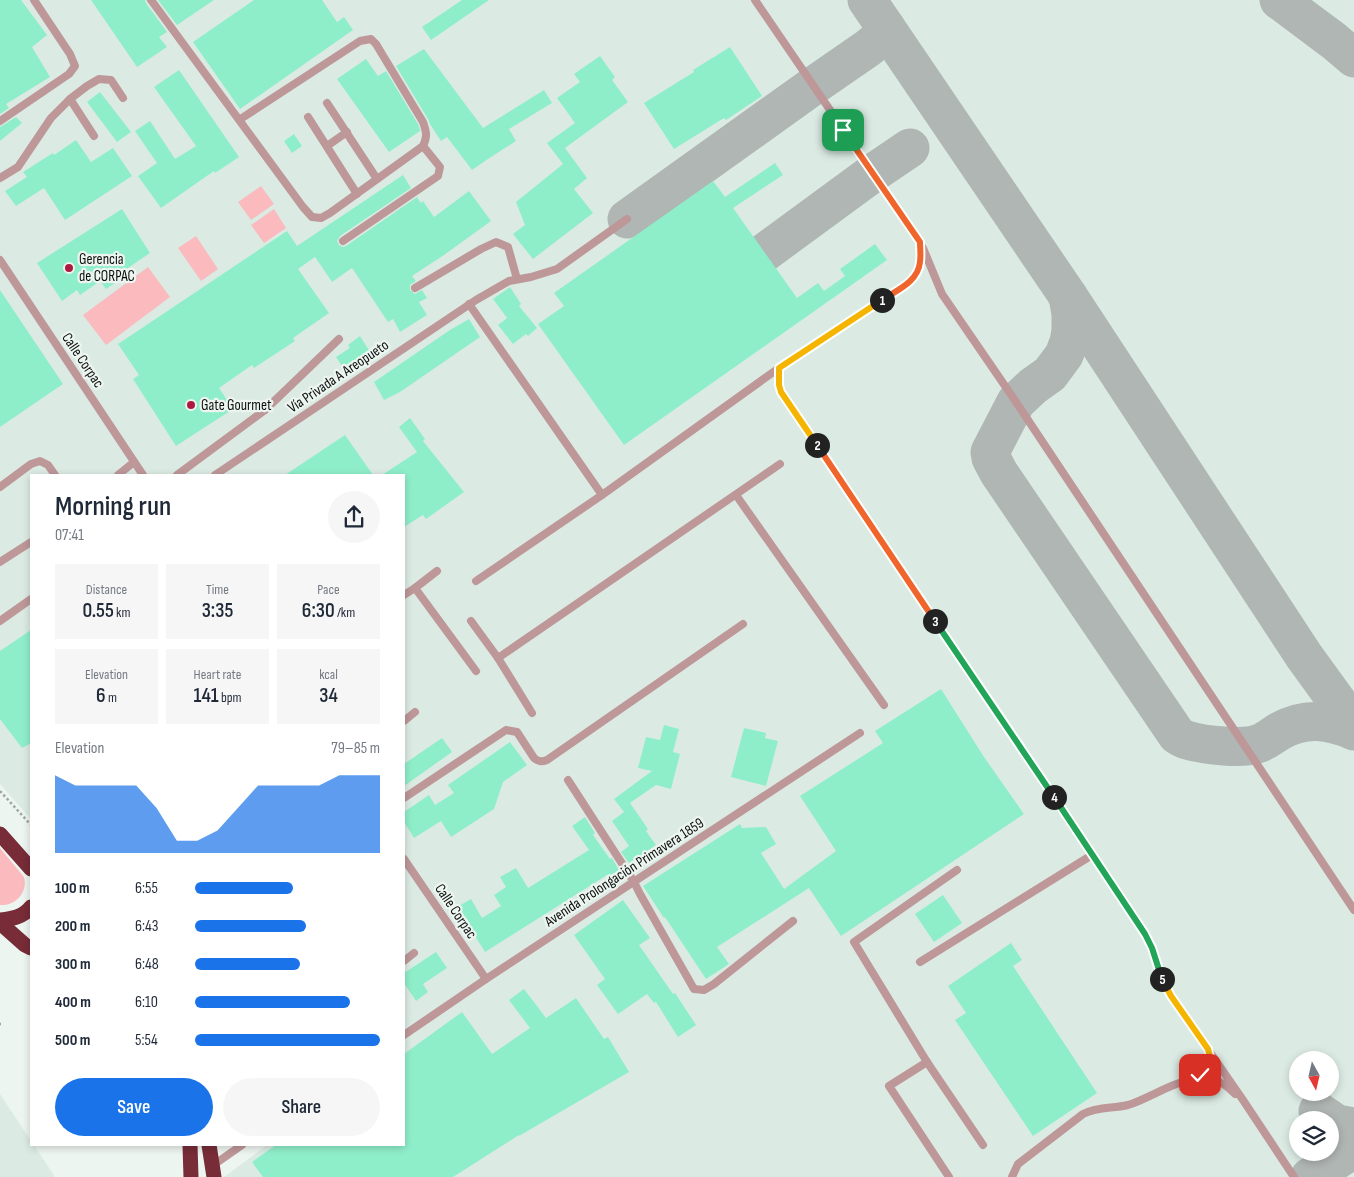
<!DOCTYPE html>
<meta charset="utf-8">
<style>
body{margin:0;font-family:"Sofia Sans Condensed",sans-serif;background:#f6f6f7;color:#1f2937;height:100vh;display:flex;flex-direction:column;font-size:19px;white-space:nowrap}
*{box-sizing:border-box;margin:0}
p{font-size:16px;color:#747a83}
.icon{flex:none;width:28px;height:28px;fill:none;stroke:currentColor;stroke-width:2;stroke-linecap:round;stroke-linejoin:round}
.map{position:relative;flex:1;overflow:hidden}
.sheet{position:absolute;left:30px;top:474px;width:375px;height:672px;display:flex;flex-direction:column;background:#fff;border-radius:0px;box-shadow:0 2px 8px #0003}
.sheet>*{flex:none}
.needle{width:32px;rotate:172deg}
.fabs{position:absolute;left:1289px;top:1051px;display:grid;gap:10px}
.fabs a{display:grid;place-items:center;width:50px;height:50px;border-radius:50%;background:#fff;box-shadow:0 2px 8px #0003;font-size:25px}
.pin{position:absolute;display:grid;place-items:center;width:42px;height:42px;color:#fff;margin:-21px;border-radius:10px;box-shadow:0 2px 8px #0006}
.km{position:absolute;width:25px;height:25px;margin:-12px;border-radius:50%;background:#222;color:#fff;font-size:14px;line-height:25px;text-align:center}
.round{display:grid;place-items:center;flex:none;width:52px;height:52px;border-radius:26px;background:#f6f6f7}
.head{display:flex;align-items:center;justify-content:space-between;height:85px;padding:0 25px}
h1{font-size:28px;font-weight:600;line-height:38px}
.stats{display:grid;grid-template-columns:repeat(3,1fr);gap:8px;height:85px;padding:5px 25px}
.stats div{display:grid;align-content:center;border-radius:0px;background:#f6f6f7;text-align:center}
.stats b{font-size:21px;font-weight:600}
.stats small{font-size:14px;font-weight:400}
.stats p{font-size:14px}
.chart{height:140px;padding:10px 25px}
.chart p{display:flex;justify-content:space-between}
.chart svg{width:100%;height:90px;margin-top:5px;fill:#1a73e8;opacity:.7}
.button{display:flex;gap:10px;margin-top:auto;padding:10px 25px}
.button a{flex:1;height:58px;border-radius:30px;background:#1a73e8;color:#fff;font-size:20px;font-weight:600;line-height:58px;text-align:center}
.button a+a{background:#f6f6f7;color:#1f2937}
ul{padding:0 25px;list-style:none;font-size:16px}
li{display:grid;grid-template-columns:80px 60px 1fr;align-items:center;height:38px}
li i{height:12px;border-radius:6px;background:#1a73e8}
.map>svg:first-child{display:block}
.built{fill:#dbebe3;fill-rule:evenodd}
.green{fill:#fababe}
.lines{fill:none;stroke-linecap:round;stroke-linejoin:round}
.taxiway{stroke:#b0b6b4;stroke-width:39}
.building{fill:#8feeca}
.path{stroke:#9fa6a3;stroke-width:2.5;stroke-dasharray:2.5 2.5;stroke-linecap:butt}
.lane{stroke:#be9799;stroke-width:8}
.highway{stroke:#772c37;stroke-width:15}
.split-1-casing{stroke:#fff;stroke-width:10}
.split-2-casing{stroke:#fff;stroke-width:10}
.split-3-casing{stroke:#fff;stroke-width:10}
.split-4-casing{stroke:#fff;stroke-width:10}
.split-5-casing{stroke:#fff;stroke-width:10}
.split-6-casing{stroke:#fff;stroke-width:10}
.split-1{stroke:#f0652b;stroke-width:6}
.split-2{stroke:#f5b400;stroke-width:6}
.split-3{stroke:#f0652b;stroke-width:6}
.split-4{stroke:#22a559;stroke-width:6}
.split-5{stroke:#22a559;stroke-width:6}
.split-6{stroke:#f5b400;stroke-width:6}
.poi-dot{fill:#ae1a3f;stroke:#edf5f1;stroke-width:2}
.labels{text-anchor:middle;stroke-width:4.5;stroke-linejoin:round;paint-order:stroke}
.poi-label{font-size:15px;fill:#0d100f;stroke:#edf5f1;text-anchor:start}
.street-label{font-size:15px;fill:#0d100f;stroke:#edf5f1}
</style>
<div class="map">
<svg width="1354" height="1177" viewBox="0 0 1354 1177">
<rect width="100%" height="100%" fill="#edf5f1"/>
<g class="built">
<path d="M0,0H1354V1177H224L267,1145H404V475H31V819L0,784ZM1298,1060H1330V1092H1298ZM1298,1120H1330V1152H1298Z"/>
<polygon points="0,1094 31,1141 31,1145 34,1145 55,1177 0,1177"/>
</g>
<g class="green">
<polygon points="261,186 274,204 251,220 238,202"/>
<polygon points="274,209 286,228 264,243 251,225"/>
<polygon points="196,236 218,269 201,281 178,248"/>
<polygon points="148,267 170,297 106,345 83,315"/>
<path d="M0,848L24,877C28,892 16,906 0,905Z"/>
</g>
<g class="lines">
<g class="taxiway">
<polyline points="867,0 1068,296 1304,656 1354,725"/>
<polyline points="1279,0 1334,41 1354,58"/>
<polyline points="627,219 813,86 868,48 879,39 886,28"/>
<polyline points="764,253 873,173 910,148"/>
<path d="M1068,296L1071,314V331L1069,342L1064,355L1050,374L1033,386L1016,402L990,452L991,458L999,473L1177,735C1180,737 1183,739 1187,740C1203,745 1245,750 1260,743C1267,740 1273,735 1280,731C1306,717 1328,720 1354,731"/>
<polyline points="1318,1111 1337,1124 1354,1127"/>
<polyline points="1310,1177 1354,1149"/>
</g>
</g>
<g class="building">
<polygon points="0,0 21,0 47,35 32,47 50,77 6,104 9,108 0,114"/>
<polygon points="91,0 145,0 146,3 167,32 159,37 167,47 137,67"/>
<polygon points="158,0 214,0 177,25"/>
<polygon points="254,0 322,0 337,22 344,17 353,30 240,109 193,42"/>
<polygon points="462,0 489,0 431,40 422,27"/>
<polygon points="730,47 762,96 726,120 724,118 674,149 644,103 694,72 693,70"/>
<polygon points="424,49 483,128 544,90 552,103 509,129 516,141 488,159 472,170 447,137 441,141 430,124 428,119 396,66"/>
<polygon points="600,56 615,77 612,80 628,102 565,148 587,178 574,189 593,213 533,259 513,234 525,225 516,202 563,164 547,143 575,123 557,98 580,82 574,74"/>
<polygon points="366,59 378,76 386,71 418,124 420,130 420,131 389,152 337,79"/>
<polygon points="179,70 239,157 215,173 214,171 161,208 138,176 157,163 135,131 150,121 175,159 196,146 154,87"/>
<polygon points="100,92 131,132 117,142 87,102"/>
<polygon points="16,117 22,123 0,141 0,127"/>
<polygon points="294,134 302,146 292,153 284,141"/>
<polygon points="76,140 91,162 113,148 132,176 65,220 44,188 16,206 5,191 27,177 23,172 53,153 54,155"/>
<polygon points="775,163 783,175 733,208 797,298 818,283 824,291 845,276 840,269 875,244 887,260 624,445 538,324 564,306 554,293 713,181 725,197"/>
<polygon points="403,175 411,188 340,236 337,241 339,245 343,247 346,246 417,197 421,203 423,201 434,217 469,191 491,221 444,255 412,276 416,281 410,285 410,290 415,294 422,290 427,298 419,302 427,315 400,332 393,319 388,322 352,268 332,282 315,257 298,269 329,313 293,338 295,341 254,368 252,365 219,388 233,409 176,446 133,379 139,375 118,344 287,231 297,246"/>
<polygon points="122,209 150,253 125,270 128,274 106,289 100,281 80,295 77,290 62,301 37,263"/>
<polygon points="510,287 521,304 519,306 537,328 528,336 526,334 513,344 498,325 507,318 493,299"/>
<polygon points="0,290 63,384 0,427"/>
<polygon points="469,319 480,337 400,392 384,400 374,382 450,330"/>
<polygon points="360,336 370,352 344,369 336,357 350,348 348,345"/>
<polygon points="410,418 425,439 423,441 464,492 426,519 423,515 404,527 404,475 382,475 417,452 399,427"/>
<polygon points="345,435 373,475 285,475"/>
<polygon points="31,630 31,743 22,748 0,719 0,651"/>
<polygon points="941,689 984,757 1024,814 841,936 809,888 717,947 729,964 706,979 665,917 664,918 643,886 740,824 742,828 766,827 776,844 761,853 784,889 836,851 800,796 883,743 875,731"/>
<polygon points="664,725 679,729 673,752 680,754 671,789 656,785 630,803 648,829 646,831 656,845 629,863 621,852 629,846 612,821 624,812 614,799 652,771 638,768 646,737 660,740"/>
<polygon points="744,728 766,733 765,738 778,741 766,786 731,777"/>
<polygon points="442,738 452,752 404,786 404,764"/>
<polygon points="510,742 527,765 503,782 494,809 451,837 441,821 414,838 404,822 404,812 429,795 435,805 454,793 448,785"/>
<polygon points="585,817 595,833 593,835 610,859 612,858 619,870 608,877 607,875 485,952 457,907 471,899 482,918 501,906 494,895 506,887 500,877 516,868 528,888 589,850 572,826"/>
<polygon points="943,895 962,923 934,942 915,914"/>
<polygon points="623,900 650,938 639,945 673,994 675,993 696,1025 678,1037 656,1002 654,1003 647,994 618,1014 597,985 605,979 574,935"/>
<polygon points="1011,943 1022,960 1013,966 1097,1093 1033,1136 955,1020 966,1013 948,986"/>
<polygon points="436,952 447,968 423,984 428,992 416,1001 404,983 404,973"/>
<polygon points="524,989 546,1018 576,998 604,1039 608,1037 629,1072 519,1136 519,1135 453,1177 263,1177 252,1162 276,1145 404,1145 404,1054 462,1012 492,1054 530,1028 509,1000"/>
</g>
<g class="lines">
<g class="path">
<polyline points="0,791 31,825"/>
<polyline points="0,1024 1,1024"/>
</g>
<g class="lane">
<path d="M151,0L303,207L312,217L321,218L330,213L423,146C428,136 426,131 423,122L376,44L371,39L360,41L239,120"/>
<polyline points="70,99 94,136"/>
<polyline points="327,103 377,179"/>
<polyline points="308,117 357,194"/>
<polyline points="0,121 69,74 75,66 70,54 34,0"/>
<polyline points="327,146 347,132"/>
<polyline points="0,178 18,167 51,118 70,99 87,86 99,79 111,80 123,98"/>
<polyline points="343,241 438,176 440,167 423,146"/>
<polyline points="923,248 942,294 1016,402 1354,910"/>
<polyline points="0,260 143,475"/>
<polyline points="415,288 481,249 496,242 508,247 517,279"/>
<polyline points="469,304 602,495"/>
<path d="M779,368V385L781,392L1145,934C1155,954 1161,976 1171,996L1243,1100L1294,1177"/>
<polyline points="118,475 134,462"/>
<polyline points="177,475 265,410 339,339"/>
<polyline points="215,475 476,300 509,281 531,277 557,269 627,219"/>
<polyline points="0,487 31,464 40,461 48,465 55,475"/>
<polyline points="736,495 884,705"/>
<polyline points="0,562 31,542"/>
<path d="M476,581L602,495L779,368L911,281C921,269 921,257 920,242L755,0"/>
<polyline points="415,588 437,571"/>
<polyline points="404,595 415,588 476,671"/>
<polyline points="0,621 31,599"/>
<polyline points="471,621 498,658"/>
<polyline points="532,713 498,658 780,464"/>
<polyline points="404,721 415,712"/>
<polyline points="568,780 634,882 640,894 694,989 704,990 714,984 793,921"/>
<path d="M404,798L506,730L517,732L534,758C539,762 542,762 547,760L743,624"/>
<polyline points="404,859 486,979"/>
<polyline points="957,870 854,942 927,1062 983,1145"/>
<polyline points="404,961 414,953"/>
<polyline points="920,962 1092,855"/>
<polyline points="404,1035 486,979 860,733"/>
<polyline points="927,1062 889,1086 949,1177"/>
<path d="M1194,1079C1204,1073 1213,1066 1209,1053"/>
<polyline points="212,1166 242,1145"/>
<path d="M1012,1177L1018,1164L1083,1114C1099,1106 1112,1109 1128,1105C1157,1096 1188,1069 1220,1082C1226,1085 1231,1090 1235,1094"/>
</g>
<g class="highway">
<polyline points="0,834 31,869"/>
<path d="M0,920C12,919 23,917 31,907"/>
<polyline points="0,923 25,945 31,948"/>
<polyline points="190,1145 191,1177"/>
<polyline points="209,1145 214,1177"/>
</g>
</g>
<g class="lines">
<defs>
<path id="split-1" d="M843,130L920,242C920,248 921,255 920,262C918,282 897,290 882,300"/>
<polyline id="split-2" points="817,445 781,392 779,385 779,368 882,300"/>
<polyline id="split-3" points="817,445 935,621"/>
<polyline id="split-4" points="935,621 1054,797"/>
<polyline id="split-5" points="1054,797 1145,934 1152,948 1162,979"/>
<path id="split-6" d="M1162,979L1171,996L1208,1049C1212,1061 1211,1067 1200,1075"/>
</defs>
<use href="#split-1" class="split-1-casing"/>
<use href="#split-2" class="split-2-casing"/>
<use href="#split-3" class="split-3-casing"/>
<use href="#split-4" class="split-4-casing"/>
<use href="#split-5" class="split-5-casing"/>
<use href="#split-6" class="split-6-casing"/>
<use href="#split-1" class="split-1"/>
<use href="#split-2" class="split-2"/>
<use href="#split-3" class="split-3"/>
<use href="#split-4" class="split-4"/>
<use href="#split-5" class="split-5"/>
<use href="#split-6" class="split-6"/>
</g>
<g class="poi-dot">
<circle cx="69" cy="268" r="5"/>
<circle cx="191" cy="405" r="5"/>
</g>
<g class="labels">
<g class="poi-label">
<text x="79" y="264">Gerencia<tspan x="79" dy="17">de CORPAC</tspan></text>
<text x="201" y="410">Gate Gourmet</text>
</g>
<g class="street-label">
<text transform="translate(83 360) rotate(56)" y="5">Calle Corpac</text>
<text transform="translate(338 376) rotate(-34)" y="5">Vía Privada A Areopueto</text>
<text transform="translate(624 872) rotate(-33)" y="5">Avenida Prolongación Primavera 1859</text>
<text transform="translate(456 911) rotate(56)" y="5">Calle Corpac</text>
</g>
</g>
</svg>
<div class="fabs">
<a><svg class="needle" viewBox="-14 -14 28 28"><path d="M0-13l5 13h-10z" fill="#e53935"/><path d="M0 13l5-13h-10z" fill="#747a83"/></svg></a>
<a><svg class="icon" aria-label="layers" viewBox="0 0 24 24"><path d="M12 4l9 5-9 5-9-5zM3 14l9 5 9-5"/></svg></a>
</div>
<div class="pin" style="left:843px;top:130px;background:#1e9e55"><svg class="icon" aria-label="arrive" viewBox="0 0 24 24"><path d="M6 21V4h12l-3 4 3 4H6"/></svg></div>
<div class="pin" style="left:1200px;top:1075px;background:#d93025"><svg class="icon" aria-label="check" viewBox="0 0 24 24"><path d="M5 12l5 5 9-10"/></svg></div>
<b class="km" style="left:882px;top:300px">1</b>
<b class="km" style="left:817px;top:445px">2</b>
<b class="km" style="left:935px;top:621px">3</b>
<b class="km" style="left:1054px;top:797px">4</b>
<b class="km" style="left:1162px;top:979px">5</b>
<section class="sheet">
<div class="head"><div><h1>Morning run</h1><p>07:41</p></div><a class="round"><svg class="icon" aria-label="share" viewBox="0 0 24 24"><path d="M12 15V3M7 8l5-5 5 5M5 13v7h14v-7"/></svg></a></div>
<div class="stats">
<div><p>Distance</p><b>0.55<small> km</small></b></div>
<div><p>Time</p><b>3:35</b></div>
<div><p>Pace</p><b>6:30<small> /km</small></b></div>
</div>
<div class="stats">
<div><p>Elevation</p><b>6<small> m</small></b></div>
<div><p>Heart rate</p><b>141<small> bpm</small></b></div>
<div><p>kcal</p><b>34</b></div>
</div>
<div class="chart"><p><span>Elevation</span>79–85 m</p>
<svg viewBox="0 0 160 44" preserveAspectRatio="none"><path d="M0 44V6L10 11L20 11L30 11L40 11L50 22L60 38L70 38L80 33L90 22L100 11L110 11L120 11L130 11L140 6L150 6L160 6V44z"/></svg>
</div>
<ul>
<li><b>100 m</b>6:55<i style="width:53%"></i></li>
<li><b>200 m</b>6:43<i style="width:60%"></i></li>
<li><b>300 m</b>6:48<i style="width:57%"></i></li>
<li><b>400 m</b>6:10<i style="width:84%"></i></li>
<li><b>500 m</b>5:54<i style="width:100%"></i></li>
</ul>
<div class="button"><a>Save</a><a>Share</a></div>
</section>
</div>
